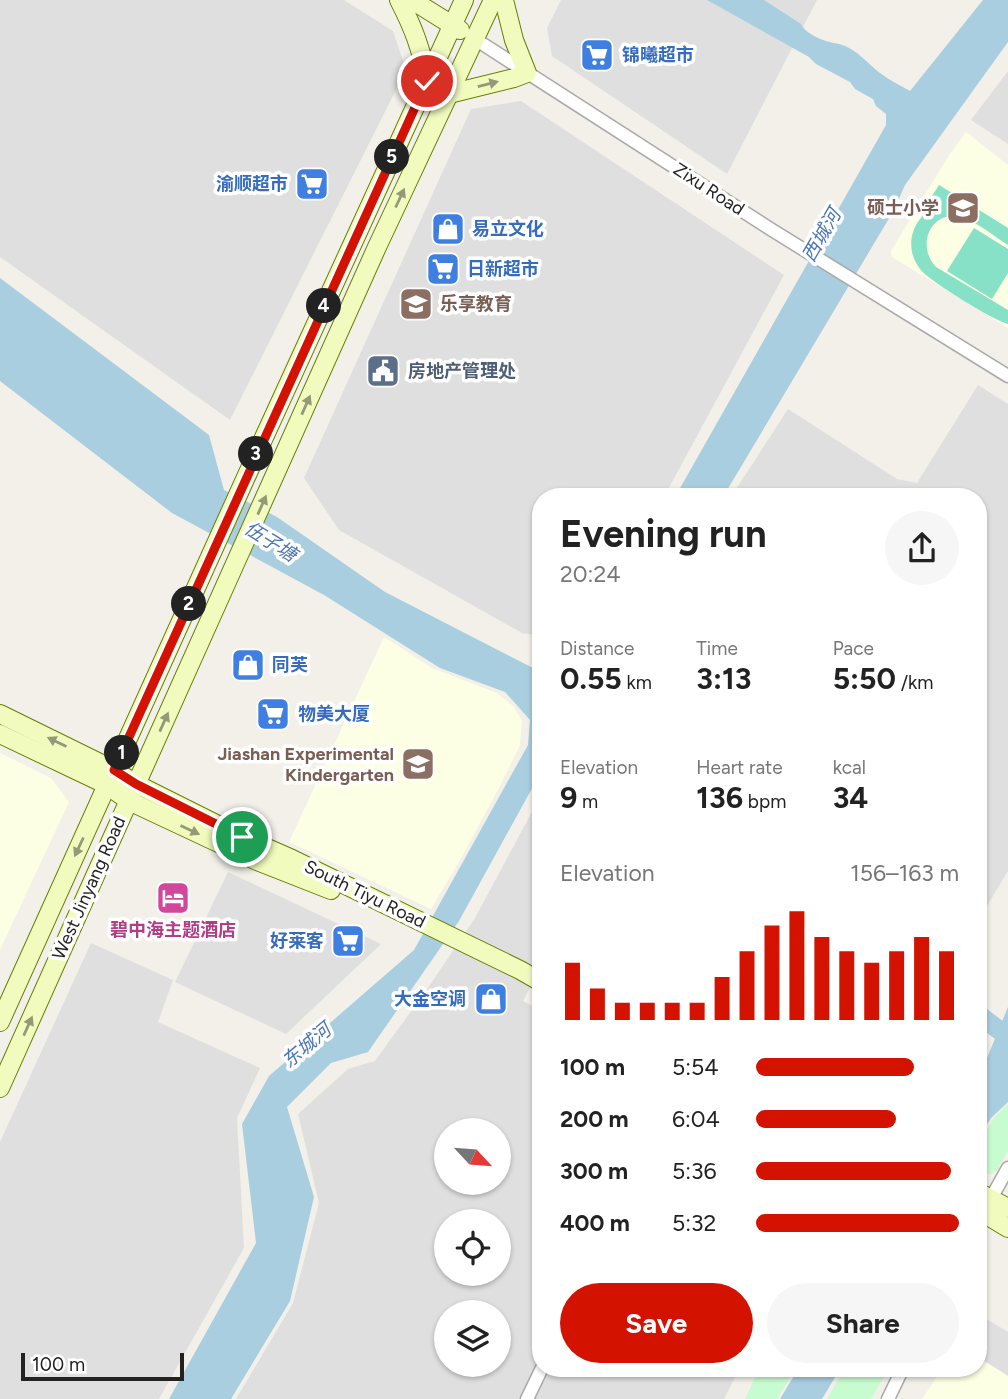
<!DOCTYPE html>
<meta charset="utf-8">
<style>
body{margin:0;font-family:Figtree,"Noto Sans SC",sans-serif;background:#f6f6f6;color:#222;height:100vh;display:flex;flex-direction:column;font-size:26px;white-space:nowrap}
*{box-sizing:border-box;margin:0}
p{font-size:23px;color:#767676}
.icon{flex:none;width:38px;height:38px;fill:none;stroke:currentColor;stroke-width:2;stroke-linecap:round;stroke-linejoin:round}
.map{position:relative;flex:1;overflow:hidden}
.details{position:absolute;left:532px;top:488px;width:455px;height:889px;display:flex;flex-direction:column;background:#fff;border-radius:28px;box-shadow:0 2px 5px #0004}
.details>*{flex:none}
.needle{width:46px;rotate:116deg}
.tools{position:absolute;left:434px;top:1118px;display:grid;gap:14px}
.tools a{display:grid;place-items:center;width:77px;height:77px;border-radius:50%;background:#fff;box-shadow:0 2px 5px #0004;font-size:35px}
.scale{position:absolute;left:21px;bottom:18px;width:163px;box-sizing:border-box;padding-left:7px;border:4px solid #222;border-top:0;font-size:19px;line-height:24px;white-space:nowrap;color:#222;-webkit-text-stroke:5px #fff;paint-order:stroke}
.pin{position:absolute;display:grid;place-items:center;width:60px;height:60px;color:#fff;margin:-30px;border:4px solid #fff;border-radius:50%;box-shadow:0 2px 7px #0007}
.km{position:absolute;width:35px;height:35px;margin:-18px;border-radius:50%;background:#222;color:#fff;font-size:19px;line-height:35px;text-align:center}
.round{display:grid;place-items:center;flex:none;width:74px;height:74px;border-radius:37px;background:#f6f6f6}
.overview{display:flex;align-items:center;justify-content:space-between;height:119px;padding:0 28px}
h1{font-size:38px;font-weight:700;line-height:52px}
.metrics{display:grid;grid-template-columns:repeat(3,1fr);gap:10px;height:119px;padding:7px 28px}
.metrics div{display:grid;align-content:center}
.metrics b{font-size:30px;font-weight:700}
.metrics small{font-size:19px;font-weight:400}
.metrics p{font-size:19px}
.chart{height:196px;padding:14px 28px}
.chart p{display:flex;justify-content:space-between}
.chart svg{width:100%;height:126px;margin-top:7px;stroke:#d31300;stroke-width:6}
.button{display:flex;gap:14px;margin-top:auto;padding:14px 28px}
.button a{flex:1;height:80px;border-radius:42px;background:#d31300;color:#fff;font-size:28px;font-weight:700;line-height:80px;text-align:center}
.button a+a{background:#f6f6f6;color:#222}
ul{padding:0 28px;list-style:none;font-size:23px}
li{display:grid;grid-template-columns:112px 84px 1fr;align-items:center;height:52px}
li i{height:18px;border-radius:9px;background:#d31300}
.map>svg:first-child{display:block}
.residential{fill:#e0dfdf;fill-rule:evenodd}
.education{fill:#fdffe4}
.park{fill:#c7fbd0}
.pitch{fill:#86e1c6}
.water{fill:#a9cee0}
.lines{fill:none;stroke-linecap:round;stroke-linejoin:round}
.river{stroke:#a9cee0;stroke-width:19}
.street-casing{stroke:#a9a9a9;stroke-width:15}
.secondary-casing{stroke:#667e03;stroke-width:20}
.street{stroke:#fff;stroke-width:12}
.secondary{stroke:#f2fbbe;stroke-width:18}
.oneway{fill:#949978}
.route-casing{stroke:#fff;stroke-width:14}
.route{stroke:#d31300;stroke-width:9}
.labels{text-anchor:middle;stroke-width:7;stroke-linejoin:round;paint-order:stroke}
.shop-label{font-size:18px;font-weight:bold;fill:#366cbe;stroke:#fff;text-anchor:start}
.street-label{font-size:18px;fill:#222;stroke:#fff}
.education-label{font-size:18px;font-weight:bold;fill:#785e54;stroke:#fff;text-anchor:end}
.service-label{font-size:18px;font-weight:bold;fill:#4e5e75;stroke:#fff;text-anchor:start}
.hotel-label{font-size:18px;font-weight:bold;fill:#b23c85;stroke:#fff}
.water-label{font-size:19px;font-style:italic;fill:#4b76b4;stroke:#fff}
</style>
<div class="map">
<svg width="1008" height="1399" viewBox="0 0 1008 1399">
<rect width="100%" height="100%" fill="#f2f0e9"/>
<g class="residential">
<polygon points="0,0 344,0 393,31 406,70 230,420 0,257"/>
<polygon points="561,0 817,0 727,174 552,56 547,28"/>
<polygon points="1008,71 1008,144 971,120"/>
<polygon points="521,101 784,275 664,497 541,497 541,636 522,633 339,530 304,478 471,109"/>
<polygon points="978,385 1008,404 1008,871 978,921 978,497 731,497 788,409 897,479 917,483"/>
<path d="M541,795V968L523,1001L541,1010V1368L739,1369L724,1399H236L293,1303L319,1203L298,1114L348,1069L375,1061L432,982L475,918ZM446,1130H499V1183H446ZM446,1222H499V1274H446ZM446,1312H499V1365H446Z"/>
<polygon points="228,872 381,944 286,1034 175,982"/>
<polygon points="91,943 173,980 158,1022 260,1068 237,1118 244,1248 159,1399 0,1399 0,1142"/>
<polygon points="978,1314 1008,1332 1008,1376 978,1357"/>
</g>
<g class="education">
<polygon points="966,132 1008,165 1008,328 892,257 891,251 949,155"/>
<polygon points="384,637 432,668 497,693 514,707 522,721 520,745 502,782 463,855 431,909 289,842"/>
<polygon points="0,753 51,778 69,802 0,950"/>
<polygon points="978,1357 1008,1376 1008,1399 922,1399 942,1369 978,1368"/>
</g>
<g class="park">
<polygon points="1008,1104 1008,1150 997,1170 991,1174 986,1174 978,1170 978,1145 994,1118"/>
<polygon points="845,1368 888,1368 888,1369 871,1399 827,1399"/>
<polygon points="759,1369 759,1368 795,1369 777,1399 745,1399"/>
</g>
<g class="pitch">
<path d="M939,185L1008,228V245C995,237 976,221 961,217C930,210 916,246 936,267L1008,310V324C993,320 929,281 920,269C901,244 915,213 942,203L932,196Z"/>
<polygon points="974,228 1008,249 1008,273 992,299 947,271"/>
</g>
<g class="water">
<path d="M707,0H764L801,24C807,36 827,42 839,44C856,48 868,64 880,73C889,80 900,85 910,91L983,0H1008V42L905,185L894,210L723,497H675L886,125V114L876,106L873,99L855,89L850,82L816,64L809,57Z"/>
<polygon points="0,278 209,435 224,490 277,517 385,592 533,668 541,667 541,772 459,921 368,1052 331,1063 287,1107 314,1197 290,1301 231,1399 169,1399 256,1243 242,1124 269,1076 414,950 528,745 530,720 505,692 440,668 324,595 172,513 0,381"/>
<polygon points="1008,1007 1008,1102 991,1118 978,1139 978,1071 987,1058"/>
<polygon points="798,1369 798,1368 840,1369 822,1399 780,1399"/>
</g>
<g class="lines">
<polyline class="river" points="978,1014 1008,1037"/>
<defs>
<g id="street">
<polyline points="475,39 772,230 1008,376"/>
<polyline points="978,1222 1008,1168"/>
<polyline points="527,1399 542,1368"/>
<polyline points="888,1399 903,1368"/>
</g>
<g id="secondary">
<path d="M399,0C413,27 422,50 427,81"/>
<polyline points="412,0 460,30"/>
<polyline points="449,94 514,78 527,73 514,40 504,0"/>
<polyline points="0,714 114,770 136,784 242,837 292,859 520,970 541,982"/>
<polyline points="0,734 107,785 129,801 257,861 331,890"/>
<polyline points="0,1022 256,455 464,0"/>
<polyline points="0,1088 377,247 493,0"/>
<polyline points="978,1192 1008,1208"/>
<polyline points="978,1210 1008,1228"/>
</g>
</defs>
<use href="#street" class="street-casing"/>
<use href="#secondary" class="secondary-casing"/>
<use href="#street" class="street"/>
<use href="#secondary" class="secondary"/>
</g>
<defs><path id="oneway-solid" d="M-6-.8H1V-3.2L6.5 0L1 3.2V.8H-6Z" transform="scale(1.75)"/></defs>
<g class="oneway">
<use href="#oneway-solid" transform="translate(488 84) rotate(-14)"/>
<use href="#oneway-solid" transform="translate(400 198) rotate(-65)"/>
<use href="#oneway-solid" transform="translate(306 405) rotate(-66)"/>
<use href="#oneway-solid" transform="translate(262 505) rotate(-66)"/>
<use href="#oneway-solid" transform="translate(164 722) rotate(-66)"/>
<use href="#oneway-solid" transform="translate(57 742) rotate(-154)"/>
<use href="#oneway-solid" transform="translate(190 830) rotate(25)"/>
<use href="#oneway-solid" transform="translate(79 847) rotate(115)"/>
<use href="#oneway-solid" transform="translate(28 1026) rotate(-66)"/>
</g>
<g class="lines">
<defs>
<polyline id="route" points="242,837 136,784 114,770 427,81"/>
</defs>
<use href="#route" class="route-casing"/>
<use href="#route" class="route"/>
</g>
<defs>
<symbol id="supermarket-square" viewBox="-11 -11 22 22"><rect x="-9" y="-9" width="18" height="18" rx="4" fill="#3f7fe0" stroke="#fff"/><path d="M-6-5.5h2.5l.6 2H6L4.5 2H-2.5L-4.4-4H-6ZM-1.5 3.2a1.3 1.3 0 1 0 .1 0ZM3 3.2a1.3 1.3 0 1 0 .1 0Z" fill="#fff"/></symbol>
<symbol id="school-square" viewBox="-11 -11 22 22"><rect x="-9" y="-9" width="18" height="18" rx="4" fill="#8d6e63" stroke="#fff"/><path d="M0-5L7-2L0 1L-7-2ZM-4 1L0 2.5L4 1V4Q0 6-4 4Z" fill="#fff"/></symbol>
<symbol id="shop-square" viewBox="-11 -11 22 22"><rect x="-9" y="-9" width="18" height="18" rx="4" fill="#3f7fe0" stroke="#fff"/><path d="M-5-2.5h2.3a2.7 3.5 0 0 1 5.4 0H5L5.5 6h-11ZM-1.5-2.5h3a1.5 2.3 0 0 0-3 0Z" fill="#fff"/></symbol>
<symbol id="civic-square" viewBox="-11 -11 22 22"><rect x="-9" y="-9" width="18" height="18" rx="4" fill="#5c6f8a" stroke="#fff"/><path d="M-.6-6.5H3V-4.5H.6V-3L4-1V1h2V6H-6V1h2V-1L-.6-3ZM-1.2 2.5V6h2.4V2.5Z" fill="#fff"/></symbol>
<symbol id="hotel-square" viewBox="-11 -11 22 22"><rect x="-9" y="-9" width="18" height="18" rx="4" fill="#d1479c" stroke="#fff"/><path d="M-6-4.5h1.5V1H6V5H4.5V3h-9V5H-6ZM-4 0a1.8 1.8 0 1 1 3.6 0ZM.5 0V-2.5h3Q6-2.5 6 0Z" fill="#fff"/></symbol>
</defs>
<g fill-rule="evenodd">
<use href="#supermarket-square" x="578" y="36" width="38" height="38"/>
<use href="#supermarket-square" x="293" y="165" width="38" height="38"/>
<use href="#school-square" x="944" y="189" width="38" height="38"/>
<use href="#shop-square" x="429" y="210" width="38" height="38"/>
<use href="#supermarket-square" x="424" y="250" width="38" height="38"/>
<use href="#school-square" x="397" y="285" width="38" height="38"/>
<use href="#civic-square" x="364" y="352" width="38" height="38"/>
<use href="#shop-square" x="229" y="646" width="38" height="38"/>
<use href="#supermarket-square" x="254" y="695" width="38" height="38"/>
<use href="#school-square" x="399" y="745" width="38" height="38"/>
<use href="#hotel-square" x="154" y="879" width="38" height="38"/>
<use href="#supermarket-square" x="329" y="922" width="38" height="38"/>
<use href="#shop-square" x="472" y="980" width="38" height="38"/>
</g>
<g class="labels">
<g class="shop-label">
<text x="622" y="61">锦曦超市</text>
<text x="288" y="190" text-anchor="end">渝顺超市</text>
<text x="472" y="235">易立文化</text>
<text x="467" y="275">日新超市</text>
<text x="272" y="671">同芙</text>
<text x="298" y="720">物美大厦</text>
<text x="324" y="947" text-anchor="end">好莱客</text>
<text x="466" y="1005" text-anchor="end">大金空调</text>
</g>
<g class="street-label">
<text transform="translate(709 189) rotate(33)" y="6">Zixu Road</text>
<text transform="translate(89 888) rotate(-66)" y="6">West Jinyang Road</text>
<text transform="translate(365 894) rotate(26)" y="6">South Tiyu Road</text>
</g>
<g class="education-label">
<text x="939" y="214">硕士小学</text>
<text x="440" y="310" text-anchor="start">乐享教育</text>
<text x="394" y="760">Jiashan Experimental<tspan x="394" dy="21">Kindergarten</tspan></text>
</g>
<g class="service-label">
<text x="408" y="377">房地产管理处</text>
</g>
<g class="hotel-label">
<text x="173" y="936">碧中海主题酒店</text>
</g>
<g class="water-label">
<text transform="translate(821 235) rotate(-60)" y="7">西城河</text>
<text transform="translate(271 541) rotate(32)" y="7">伍子塘</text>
<text transform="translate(306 1045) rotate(-40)" y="7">东城河</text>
</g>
</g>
</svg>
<div class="tools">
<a><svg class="needle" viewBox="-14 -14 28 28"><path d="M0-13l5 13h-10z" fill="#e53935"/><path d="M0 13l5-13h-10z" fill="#767676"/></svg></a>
<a><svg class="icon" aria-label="locate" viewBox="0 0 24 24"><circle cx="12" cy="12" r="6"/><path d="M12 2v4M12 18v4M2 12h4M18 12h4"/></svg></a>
<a><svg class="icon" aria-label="layers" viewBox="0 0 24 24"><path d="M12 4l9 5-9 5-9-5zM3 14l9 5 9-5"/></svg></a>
</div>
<div class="scale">100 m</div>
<div class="pin" style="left:242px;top:837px;background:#1e9e55"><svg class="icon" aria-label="arrive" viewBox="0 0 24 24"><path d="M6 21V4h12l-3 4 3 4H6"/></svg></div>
<div class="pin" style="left:427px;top:81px;background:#d93025"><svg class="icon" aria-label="check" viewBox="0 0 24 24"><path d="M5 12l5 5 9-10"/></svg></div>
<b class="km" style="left:122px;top:753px">1</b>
<b class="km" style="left:189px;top:604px">2</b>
<b class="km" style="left:256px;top:454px">3</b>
<b class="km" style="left:324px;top:306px">4</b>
<b class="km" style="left:392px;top:157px">5</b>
<section class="details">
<div class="overview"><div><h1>Evening run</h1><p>20:24</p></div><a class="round"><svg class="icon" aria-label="share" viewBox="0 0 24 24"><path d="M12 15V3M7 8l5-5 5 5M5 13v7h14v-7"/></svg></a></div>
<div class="metrics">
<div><p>Distance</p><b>0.55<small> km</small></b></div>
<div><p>Time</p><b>3:13</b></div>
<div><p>Pace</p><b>5:50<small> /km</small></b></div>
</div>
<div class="metrics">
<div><p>Elevation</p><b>9<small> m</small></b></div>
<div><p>Heart rate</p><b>136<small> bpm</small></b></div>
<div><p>kcal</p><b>34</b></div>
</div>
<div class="chart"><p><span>Elevation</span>156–163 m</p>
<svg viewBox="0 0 160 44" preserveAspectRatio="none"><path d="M5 44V24M15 44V33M25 44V38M35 44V38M45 44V38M55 44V38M65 44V29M75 44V20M85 44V11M95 44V6M105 44V15M115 44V20M125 44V24M135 44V20M145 44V15M155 44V20"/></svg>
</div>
<ul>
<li><b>100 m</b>5:54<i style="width:78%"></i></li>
<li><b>200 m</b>6:04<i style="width:69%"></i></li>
<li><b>300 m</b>5:36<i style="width:96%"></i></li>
<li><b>400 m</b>5:32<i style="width:100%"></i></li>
</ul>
<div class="button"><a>Save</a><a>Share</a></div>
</section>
</div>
